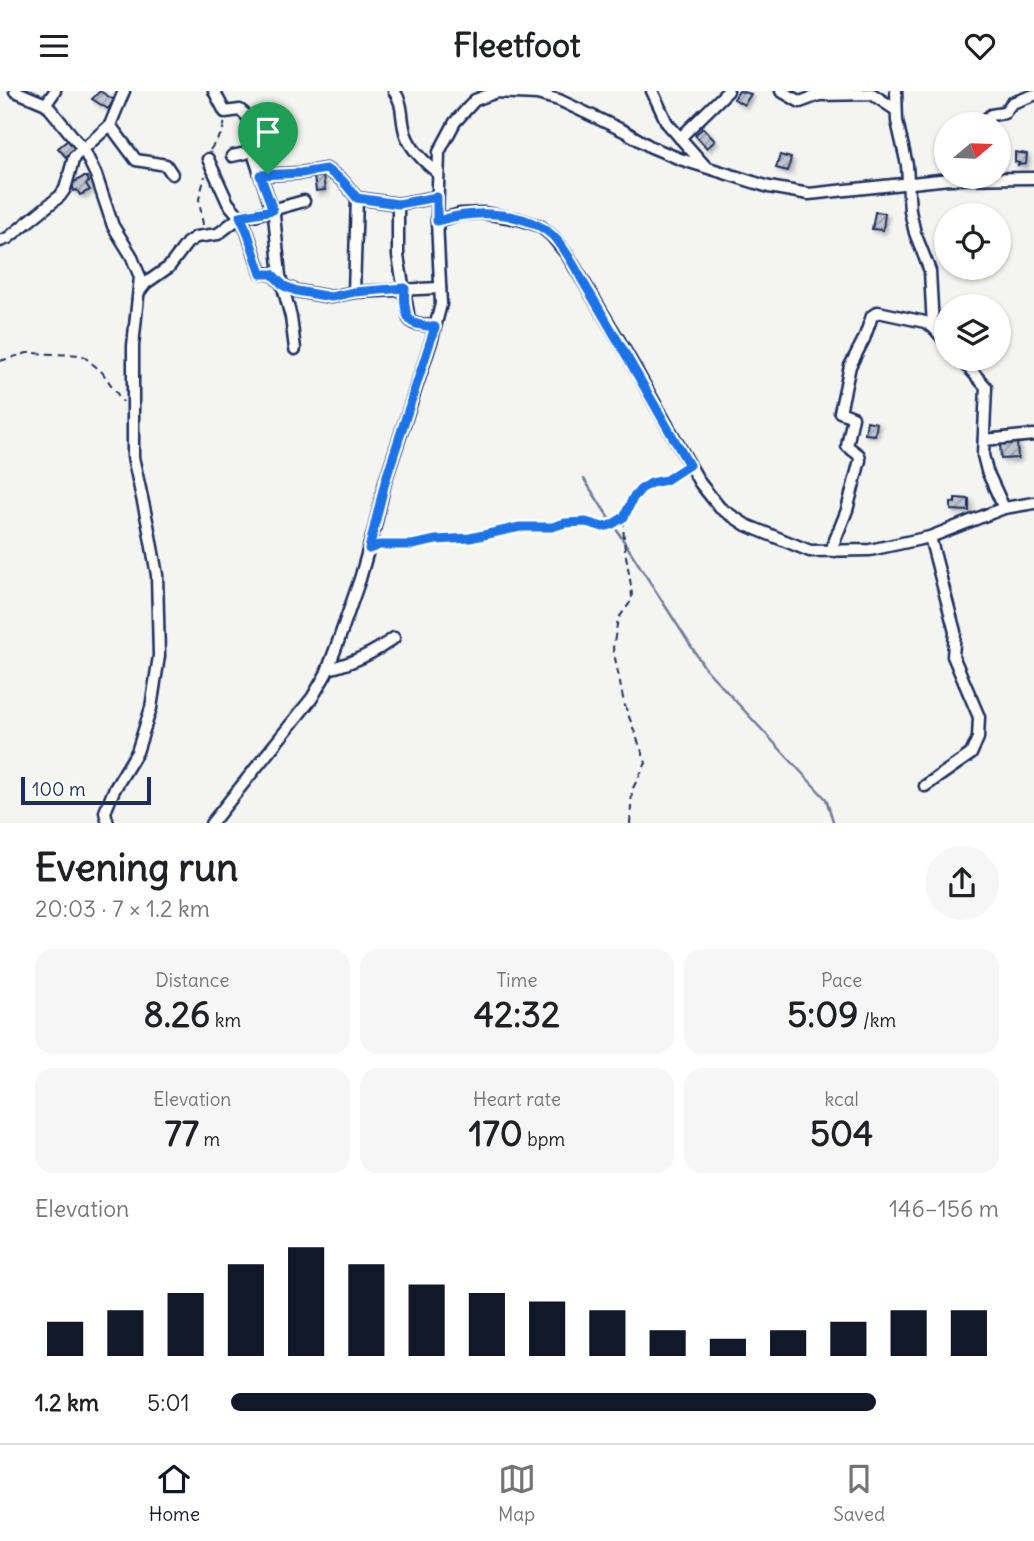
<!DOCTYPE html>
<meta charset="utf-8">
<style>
body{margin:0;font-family:Delius,sans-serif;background:#f6f6f6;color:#202124;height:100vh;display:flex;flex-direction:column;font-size:26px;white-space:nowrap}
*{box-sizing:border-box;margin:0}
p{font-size:23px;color:#757577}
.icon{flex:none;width:38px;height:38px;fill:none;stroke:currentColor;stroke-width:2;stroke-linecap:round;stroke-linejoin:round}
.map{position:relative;height:732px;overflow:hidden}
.side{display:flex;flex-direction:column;background:#fff;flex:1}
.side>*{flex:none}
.needle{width:46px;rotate:71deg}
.tools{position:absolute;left:934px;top:21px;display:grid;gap:14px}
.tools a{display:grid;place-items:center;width:77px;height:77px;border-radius:50%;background:#fff;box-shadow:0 2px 5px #0004;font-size:35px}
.scale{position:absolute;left:21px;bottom:18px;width:130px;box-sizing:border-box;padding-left:7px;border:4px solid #1b2f5e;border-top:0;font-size:19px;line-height:24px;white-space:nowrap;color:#1b2f5e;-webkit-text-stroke:5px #fdfcf7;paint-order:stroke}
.pin{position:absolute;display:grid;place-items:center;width:60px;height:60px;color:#fff;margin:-72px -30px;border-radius:50% 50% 50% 0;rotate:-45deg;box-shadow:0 0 7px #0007}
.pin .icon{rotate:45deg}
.round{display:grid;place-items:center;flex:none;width:74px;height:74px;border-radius:37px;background:#f6f6f6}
.headline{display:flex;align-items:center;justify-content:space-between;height:119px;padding:0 35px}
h1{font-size:38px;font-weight:700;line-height:52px}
.metrics{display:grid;grid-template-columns:repeat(3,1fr);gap:10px;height:119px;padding:7px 35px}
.metrics div{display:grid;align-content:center;border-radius:18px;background:#f6f6f6;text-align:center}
.metrics b{font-size:35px;font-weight:700}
.metrics small{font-size:19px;font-weight:400}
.metrics p{font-size:19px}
.chart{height:196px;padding:14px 35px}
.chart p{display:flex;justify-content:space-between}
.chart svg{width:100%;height:126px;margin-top:7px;stroke:#111827;stroke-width:6}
ul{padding:0 35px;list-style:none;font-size:23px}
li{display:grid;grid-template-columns:112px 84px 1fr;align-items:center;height:52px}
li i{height:18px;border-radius:9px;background:#111827}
header{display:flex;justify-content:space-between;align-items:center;height:91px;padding:0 35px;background:#fff;font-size:32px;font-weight:700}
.menu{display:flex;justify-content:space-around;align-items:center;height:98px;border-top:2px solid #e0e0e0;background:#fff;font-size:19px;color:#757577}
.menu a{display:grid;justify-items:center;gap:4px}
.menu .active{color:#111827}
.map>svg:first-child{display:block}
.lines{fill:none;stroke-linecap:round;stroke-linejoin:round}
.stream{stroke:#717c98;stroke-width:2.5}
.building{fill:url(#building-hatch);stroke:#1b2f5e;stroke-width:2;filter:url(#shadow)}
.minor-casing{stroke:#1b2f5e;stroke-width:15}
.path{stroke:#1b2f5e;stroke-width:2;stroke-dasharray:7 5;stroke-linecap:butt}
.minor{stroke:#fdfcf7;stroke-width:10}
.route-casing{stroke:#fff;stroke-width:14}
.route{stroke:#1a73e8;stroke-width:9}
</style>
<header><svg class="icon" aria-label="menu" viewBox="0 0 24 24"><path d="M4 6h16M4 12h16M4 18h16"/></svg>Fleetfoot<svg class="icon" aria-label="heart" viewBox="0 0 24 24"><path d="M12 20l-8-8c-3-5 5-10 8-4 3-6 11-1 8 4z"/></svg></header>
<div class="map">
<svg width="1034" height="733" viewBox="0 0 1034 733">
<defs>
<pattern id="building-hatch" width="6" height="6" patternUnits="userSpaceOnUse" patternTransform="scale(1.75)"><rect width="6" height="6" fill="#bfc3cc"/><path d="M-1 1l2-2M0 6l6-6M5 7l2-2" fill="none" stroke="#9a9fa9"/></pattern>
<filter id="shadow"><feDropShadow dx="3" dy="3" stdDeviation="2" flood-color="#0004"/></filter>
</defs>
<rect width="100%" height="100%" fill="#f4f4f1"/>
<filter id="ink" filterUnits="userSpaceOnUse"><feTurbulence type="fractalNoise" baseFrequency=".0143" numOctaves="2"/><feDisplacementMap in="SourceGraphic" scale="14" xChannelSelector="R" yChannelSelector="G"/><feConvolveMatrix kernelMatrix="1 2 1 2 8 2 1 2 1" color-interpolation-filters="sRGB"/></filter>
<g filter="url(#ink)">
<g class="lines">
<polyline class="stream" points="584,388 705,577 826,708 834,733"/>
</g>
<g class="building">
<polygon points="100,0 114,9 108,18 92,8"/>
<polygon points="739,0 751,3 744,14 734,8"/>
<polygon points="703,37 715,50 707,57 695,44"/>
<polygon points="68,49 75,58 66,66 58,57"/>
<polygon points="1015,61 1027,63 1026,73 1018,74 1019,72 1015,71"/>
<polygon points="780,64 791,67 788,80 776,77"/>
<polygon points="323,85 325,99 316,100 314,86"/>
<polygon points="83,86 87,86 89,91 86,93 90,99 80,104 77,99 74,100 72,92"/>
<polygon points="875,121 885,122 883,139 872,138"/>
<polygon points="867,330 877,332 875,344 865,343"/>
<polygon points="1017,350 1018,367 1001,368 1000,351"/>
<polygon points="955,407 969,408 969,420 951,419 951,411 955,412"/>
</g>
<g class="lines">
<defs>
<g id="minor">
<polyline points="15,0 46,13 84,59 96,84 113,135 131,164 140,186 133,255 133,366 148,434 157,484 159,565 151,617 137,661 114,699 105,721 108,733"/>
<polyline points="214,0 225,21 240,19 247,25 255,44 255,68 274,124 280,185 291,226 295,258"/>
<path d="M394,0C403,12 401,23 404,37C407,55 423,70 437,81"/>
<polyline points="652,0 667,32 706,76"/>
<polyline points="781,0 800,11 819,4 872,3 896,19"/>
<polyline points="896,0 897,30 907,74 910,120 915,142 930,180 933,236 947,252"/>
<polyline points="46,13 55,0"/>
<polyline points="985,33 985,29 991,24 1004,22 1012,12 1034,4"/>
<polyline points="110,34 136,69 166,74 172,83"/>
<polyline points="680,47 728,0"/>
<polyline points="232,65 255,60"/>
<polyline points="208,68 228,112 240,126 247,140 261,182 272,183 284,195 297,200 331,206 354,201 440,197"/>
<polyline points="260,84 301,82 326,78 342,89 357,107 398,113 437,106"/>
<polyline points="398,113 398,165 409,228 413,232 435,236"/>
<polyline points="437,130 460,123 483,122 519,128 540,135 552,145 568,165 620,251 700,392 720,417 746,434 810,460 870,459 930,446 1004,417 1034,412"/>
<polyline points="0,150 8,147 60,105 65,98 74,66 110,34 124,0"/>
<polyline points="139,201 146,192 169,176 187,152 196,146 218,143 240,126 254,124 304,110"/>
<polyline points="354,201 357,107"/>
<polyline points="961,268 986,296 983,364 987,380 1004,417"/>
<polyline points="984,349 1034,344"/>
<polyline points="834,460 833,454 847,419 860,369 859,364 847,355 853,326 840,321 850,275 864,248 872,225 878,221 925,231 933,236"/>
<path d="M328,578C353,572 373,563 394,547"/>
<polyline points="925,695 971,663 978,647 979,626 953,565 955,541 930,446"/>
<polyline points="211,733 312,607 326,583 338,551 360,488 375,435 385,391 432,248 441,213 437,130 439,61 455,31 475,9 497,1 537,3 559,9 624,40 651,56 680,68 769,96 809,103 949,88 1034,87"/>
</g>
</defs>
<use href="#minor" class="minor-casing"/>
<g class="path">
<polyline points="210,59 222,42 225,30"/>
<polyline points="203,134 199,108 205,85"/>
<polyline points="0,270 27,262 82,264 102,281 123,311"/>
<polyline points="380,454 412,454 436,449 470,447 520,436 552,436 569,431 586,431 603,436 617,432 623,426"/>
<path d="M630,733L632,699L646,672L624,612L613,557L618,528L632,509C632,474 607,422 643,397C650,392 656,393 664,390C670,388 677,383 682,379"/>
</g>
<use href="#minor" class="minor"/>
</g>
</g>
<g class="lines" filter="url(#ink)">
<defs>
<path id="route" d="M326,78L342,89L357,107L398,113L437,106V130C470,120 509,119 541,136C563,148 575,178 588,199C623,257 655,316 689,374L666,389L651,392L641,398L633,407L624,426L611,434L603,436L586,431L565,432L552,436H520L470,447L436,449L412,454H379L369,458L385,391L435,236C429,235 418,235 412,231C404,225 404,206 405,197L354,201L331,206L297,200L284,195L272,183H261L247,140L240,125L273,119L260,84L301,82Z"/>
</defs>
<use href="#route" class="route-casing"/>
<use href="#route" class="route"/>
</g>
</svg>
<div class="tools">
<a><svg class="needle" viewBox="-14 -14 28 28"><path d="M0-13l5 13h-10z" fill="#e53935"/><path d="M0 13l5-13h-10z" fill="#757577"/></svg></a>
<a><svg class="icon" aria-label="locate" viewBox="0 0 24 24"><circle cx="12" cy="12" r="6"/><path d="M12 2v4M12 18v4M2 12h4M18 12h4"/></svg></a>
<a><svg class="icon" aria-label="layers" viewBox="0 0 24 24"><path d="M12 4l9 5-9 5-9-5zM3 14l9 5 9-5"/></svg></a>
</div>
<div class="scale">100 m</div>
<div class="pin" style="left:268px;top:83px;background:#1e9e55"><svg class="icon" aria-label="arrive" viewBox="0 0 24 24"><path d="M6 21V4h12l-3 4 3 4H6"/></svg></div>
</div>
<section class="side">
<div class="headline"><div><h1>Evening run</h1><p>20:03 · 7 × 1.2 km</p></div><a class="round"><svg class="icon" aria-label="share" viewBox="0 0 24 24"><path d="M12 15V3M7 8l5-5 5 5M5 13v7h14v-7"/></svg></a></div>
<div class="metrics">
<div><p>Distance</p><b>8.26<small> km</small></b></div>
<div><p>Time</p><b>42:32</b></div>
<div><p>Pace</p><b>5:09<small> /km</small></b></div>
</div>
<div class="metrics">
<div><p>Elevation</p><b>77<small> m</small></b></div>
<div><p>Heart rate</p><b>170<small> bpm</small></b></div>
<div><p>kcal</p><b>504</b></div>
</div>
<div class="chart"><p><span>Elevation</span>146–156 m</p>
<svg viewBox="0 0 160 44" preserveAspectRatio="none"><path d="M5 44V32M15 44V28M25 44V22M35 44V12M45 44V6M55 44V12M65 44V19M75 44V22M85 44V25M95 44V28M105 44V35M115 44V38M125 44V35M135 44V32M145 44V28M155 44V28"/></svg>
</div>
<ul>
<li><b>1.2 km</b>5:01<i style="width:84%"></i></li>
</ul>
</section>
<nav class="menu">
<a class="active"><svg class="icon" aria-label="home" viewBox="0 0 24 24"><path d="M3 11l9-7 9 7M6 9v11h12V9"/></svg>Home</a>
<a><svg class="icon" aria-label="map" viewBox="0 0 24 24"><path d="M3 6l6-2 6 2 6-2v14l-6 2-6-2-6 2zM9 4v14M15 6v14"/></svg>Map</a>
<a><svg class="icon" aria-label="saved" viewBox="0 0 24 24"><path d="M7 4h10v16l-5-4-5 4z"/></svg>Saved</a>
</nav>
